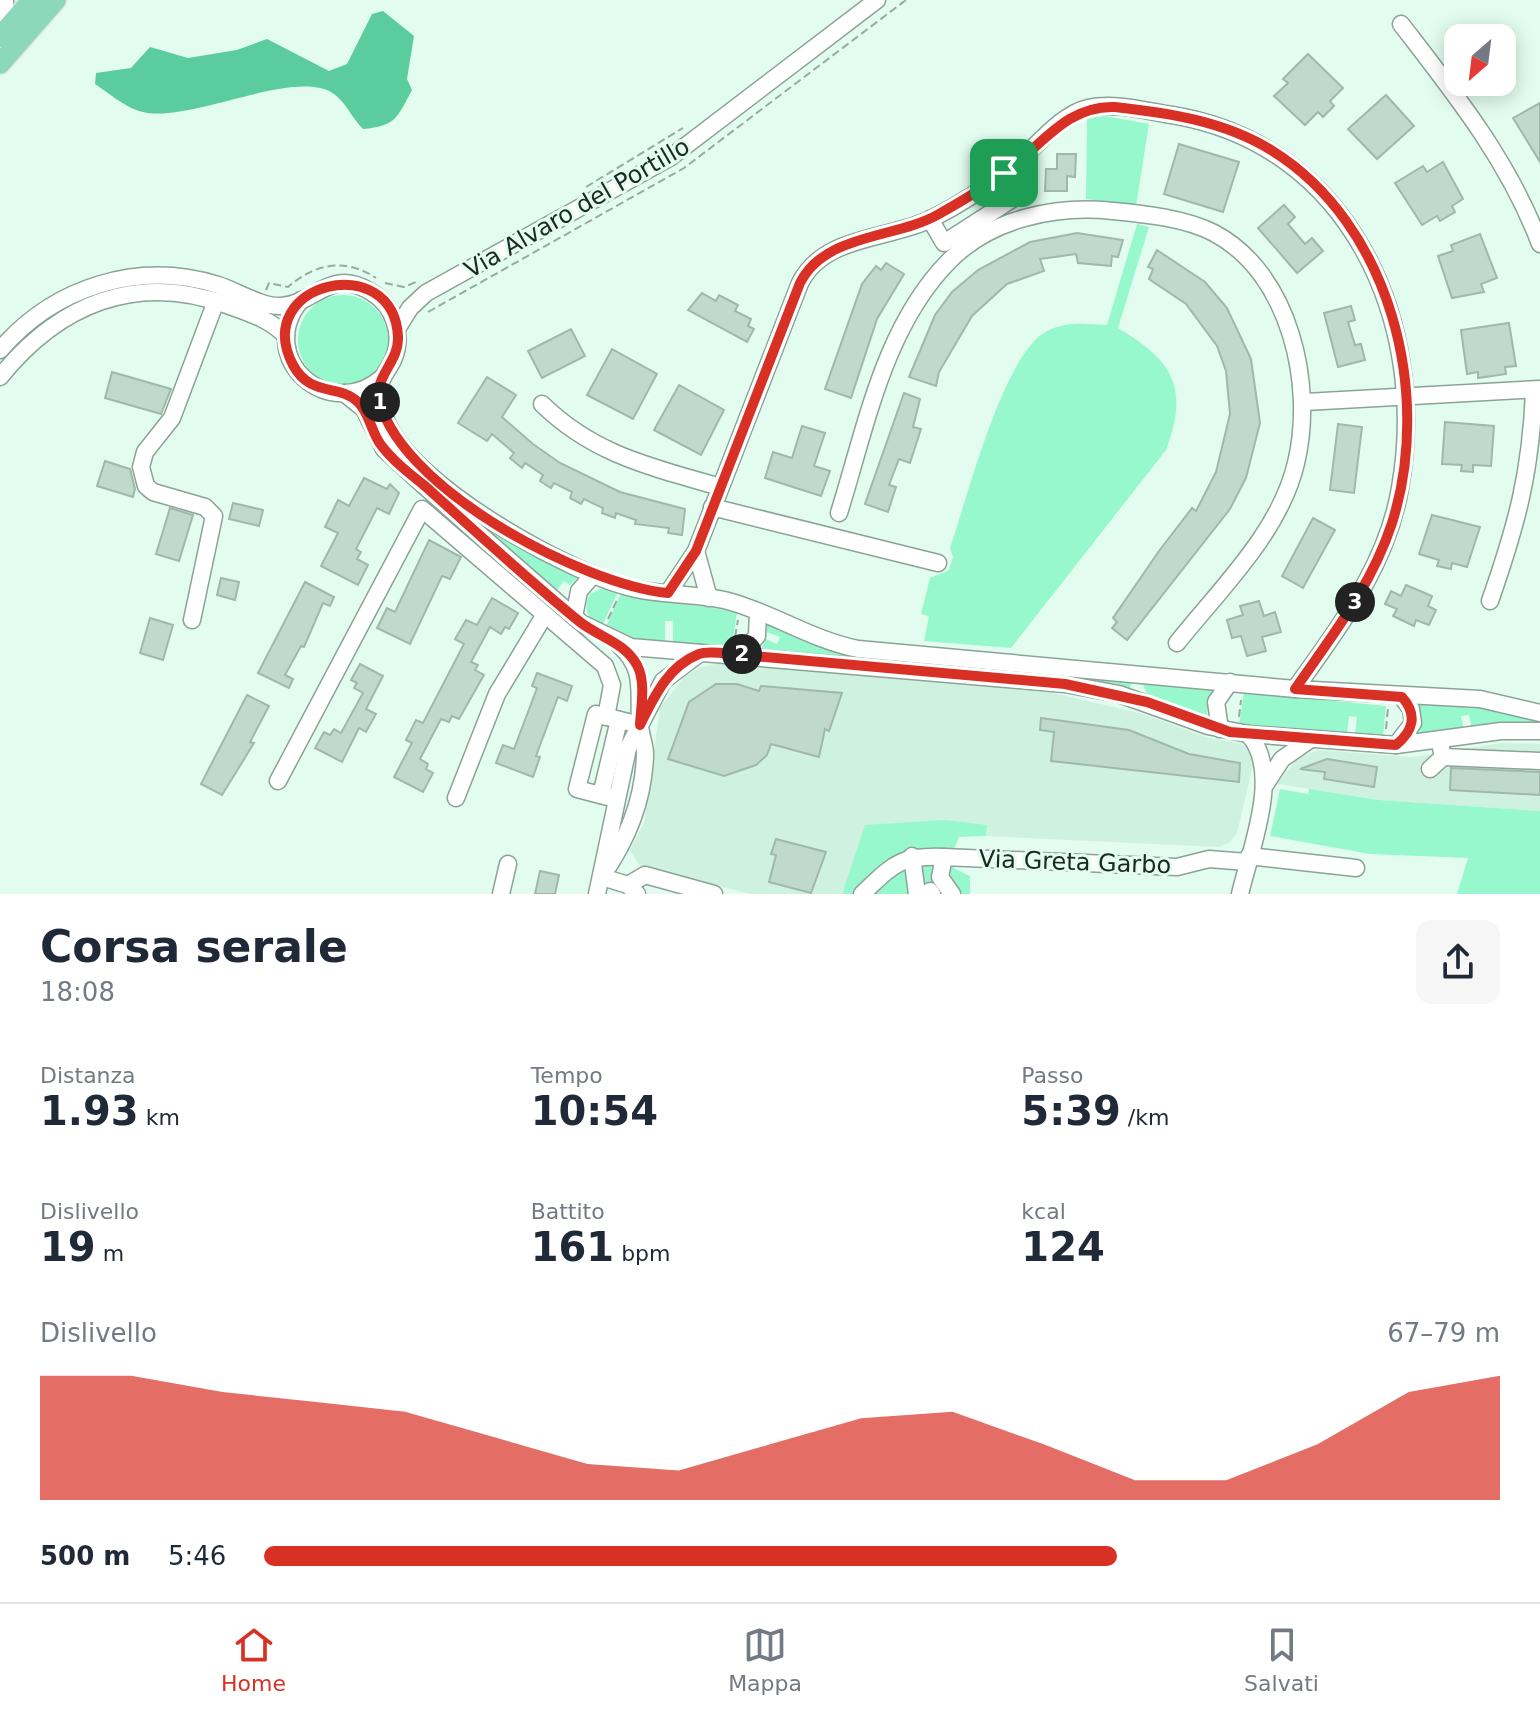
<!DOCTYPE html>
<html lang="it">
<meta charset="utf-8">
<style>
body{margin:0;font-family:"DejaVu Sans",sans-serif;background:#f6f6f7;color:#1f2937;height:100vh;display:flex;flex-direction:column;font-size:30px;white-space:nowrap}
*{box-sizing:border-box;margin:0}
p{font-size:26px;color:#747a83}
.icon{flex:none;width:44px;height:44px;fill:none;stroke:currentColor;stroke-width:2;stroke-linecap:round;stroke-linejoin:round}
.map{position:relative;height:894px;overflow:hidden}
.side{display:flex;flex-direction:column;background:#fff;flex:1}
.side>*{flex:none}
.needle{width:52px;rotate:208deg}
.buttons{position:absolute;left:1444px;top:24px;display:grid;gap:16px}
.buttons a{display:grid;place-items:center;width:72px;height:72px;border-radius:16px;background:#fff;box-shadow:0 4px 20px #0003;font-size:40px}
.pin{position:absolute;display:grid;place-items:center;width:68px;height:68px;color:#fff;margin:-34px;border-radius:16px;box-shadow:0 4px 12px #0006}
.km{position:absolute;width:40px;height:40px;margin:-20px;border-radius:50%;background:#222;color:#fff;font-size:22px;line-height:40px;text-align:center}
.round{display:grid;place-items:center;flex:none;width:84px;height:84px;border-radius:16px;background:#f6f6f7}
.overview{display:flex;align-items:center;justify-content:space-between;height:136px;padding:0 40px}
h1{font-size:44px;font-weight:700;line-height:60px}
.stats{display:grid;grid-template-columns:repeat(3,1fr);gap:12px;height:136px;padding:8px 40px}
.stats div{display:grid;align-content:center}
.stats b{font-size:40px;font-weight:700}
.stats small{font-size:22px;font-weight:400}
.stats p{font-size:22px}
.chart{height:224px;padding:16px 40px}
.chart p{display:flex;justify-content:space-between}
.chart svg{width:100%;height:144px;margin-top:8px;fill:#d93025;opacity:.7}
ul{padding:0 40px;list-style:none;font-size:26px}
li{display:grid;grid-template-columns:128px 96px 1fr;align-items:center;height:60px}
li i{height:20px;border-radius:10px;background:#d93025}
.dock{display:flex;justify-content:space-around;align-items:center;height:112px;border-top:2px solid #e0e1e3;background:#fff;font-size:22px;color:#747a83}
.dock a{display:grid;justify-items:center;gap:4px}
.dock .current{color:#d93025}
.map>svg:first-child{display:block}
.built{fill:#cff1e0}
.green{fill:#97f8cd}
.water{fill:#5bcc9e}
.building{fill:#bfd9cc;stroke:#9fb8ab;stroke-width:2}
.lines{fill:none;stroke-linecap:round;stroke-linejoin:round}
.minor-casing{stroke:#8ba397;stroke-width:19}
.major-casing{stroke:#e4e5e5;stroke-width:23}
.path{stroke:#97aba1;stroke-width:2;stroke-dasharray:8 4;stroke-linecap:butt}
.minor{stroke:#fff;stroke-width:16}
.major{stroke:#8cd8bc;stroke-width:20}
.route-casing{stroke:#fff;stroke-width:16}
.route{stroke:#d93025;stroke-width:10}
.labels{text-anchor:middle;stroke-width:6;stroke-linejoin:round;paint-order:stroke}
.street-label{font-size:24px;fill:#1e2823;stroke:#e2fcef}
</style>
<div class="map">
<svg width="1540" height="894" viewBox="0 0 1540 894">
<rect width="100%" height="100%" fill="#e2fcef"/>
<g class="built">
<polygon points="725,662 1045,691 1139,713 1209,738 1242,744 1249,751 1253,765 1237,833 1229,843 1219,847 986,836 987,825 866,825 842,894 750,894 639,865 630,850 644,823 660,708 685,676 702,667"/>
<polygon points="1502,743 1540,744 1540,811 1379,800 1277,784 1297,759 1317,750 1413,757"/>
</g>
<g class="green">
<polygon points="1106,116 1149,124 1136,206 1086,199 1087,117"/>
<path d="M1137,224L1149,227L1118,328C1172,360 1190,387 1166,450L1011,648L924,641L929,616L921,614L930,578L949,570L953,557L950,548C967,499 1003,354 1047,331C1067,321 1086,324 1107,325Z"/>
<circle cx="343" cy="340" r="45"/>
<polygon points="469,513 528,553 578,577 570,585 564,581 555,592"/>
<path d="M605,587L618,592L601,628C588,619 582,609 590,594Z"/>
<polygon points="621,593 737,612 732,646 673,645 673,621 665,621 665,645 631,640 605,629"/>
<polygon points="767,625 855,657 761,649 766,639 777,644 780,637 767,632"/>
<polygon points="1056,674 1214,688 1208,698 1207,718 1148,696 1143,685 1132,682 1130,688 1139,693"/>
<polygon points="1244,692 1386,706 1383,736 1355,735 1357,717 1349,716 1347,734 1239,726"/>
<polygon points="1415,704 1492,708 1540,720 1540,724 1472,729 1469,715 1461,716 1464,731 1415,738 1420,724"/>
<polygon points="1280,789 1308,794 1309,789 1379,800 1540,811 1540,894 1457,894 1468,858 1370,854 1270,836"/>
<polygon points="945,820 987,825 986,836 959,837 951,857 955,869 970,876 970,894 842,894 865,825"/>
</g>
<path class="water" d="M383,11L414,36L407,79L412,90C397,118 396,126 363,129C351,117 345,100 331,92C290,70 189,123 143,112C127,109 109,93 95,84L96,73L131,68L150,47L188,58L237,50L267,39L329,71L347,64L372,14Z"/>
<g class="building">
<polygon points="1308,54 1343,88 1330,101 1334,106 1323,117 1318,112 1305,125 1274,96 1288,83 1283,79"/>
<polygon points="1386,95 1414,126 1377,159 1348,129"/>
<polygon points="1540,103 1540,162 1513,118"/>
<polygon points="1179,144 1239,162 1223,212 1164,194"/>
<polygon points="1057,154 1076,154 1075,177 1067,176 1067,191 1045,191 1046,169 1057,169"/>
<polygon points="1443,162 1463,199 1452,206 1455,212 1440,221 1437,216 1422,225 1395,183 1423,166 1427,172"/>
<polygon points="1284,205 1295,217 1288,224 1305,244 1312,238 1323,251 1297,273 1258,228"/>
<polygon points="1077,233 1123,240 1118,257 1112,256 1111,266 1078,263 1076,254 1040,259 1044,271 1007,284 972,316 939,372 936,386 909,377 935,315 952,292 978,270 1030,242"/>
<polygon points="1480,234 1497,278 1481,284 1484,292 1452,298 1438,256 1453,251 1451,245"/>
<polygon points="1157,250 1205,282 1227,308 1251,359 1260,423 1246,478 1230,509 1127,640 1112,628 1117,622 1113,618 1159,551 1192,508 1196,511 1216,472 1230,414 1226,371 1217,346 1186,304 1149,279 1153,269 1148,267"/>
<polygon points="886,263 904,274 877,319 851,398 825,389 862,284 876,266 881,270"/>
<polygon points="702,293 716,301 719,295 738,305 735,311 751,319 748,326 754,329 747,342 688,310"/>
<polygon points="1351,306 1355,320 1348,322 1355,345 1361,344 1365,360 1338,367 1324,313"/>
<polygon points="1509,323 1516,366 1505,367 1506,374 1478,378 1478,372 1467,374 1461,330"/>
<polygon points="571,329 585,356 542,378 528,351"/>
<polygon points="612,349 657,374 633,419 587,395"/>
<polygon points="112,372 171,389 161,414 105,398"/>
<polygon points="487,377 516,395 502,417 533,444 560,463 620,492 685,509 682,535 668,533 669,528 635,524 636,520 616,513 615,518 602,513 603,508 584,499 581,504 570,498 572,492 554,483 551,488 540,481 543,475 525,463 522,468 510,458 514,453 492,434 487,441 458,423"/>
<polygon points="679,385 724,410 701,455 654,430"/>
<polygon points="904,393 920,399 913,427 921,429 910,463 899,459 889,485 896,487 888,512 865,504"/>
<polygon points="1445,422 1494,426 1491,466 1473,465 1473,472 1461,471 1462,465 1442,464"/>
<polygon points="1338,424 1362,427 1354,493 1330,490"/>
<polygon points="802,426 825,433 814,466 830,471 821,496 765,478 773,452 792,458"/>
<polygon points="105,461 130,469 135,489 133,497 97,486"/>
<polygon points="364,478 387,489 390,484 399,493 389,514 377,508 356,549 361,552 357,559 368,565 358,585 321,566 338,533 325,527 338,500 349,506"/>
<polygon points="233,503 263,510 259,526 229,519"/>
<polygon points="170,508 193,515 179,561 156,554"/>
<polygon points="1432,515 1480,527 1467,567 1452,563 1451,569 1437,566 1439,560 1419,554"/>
<polygon points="1313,518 1335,530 1303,588 1282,576"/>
<polygon points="429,540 461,557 450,579 442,576 410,644 377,628 387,608 395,612"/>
<polygon points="221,578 239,582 235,600 217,595"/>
<polygon points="305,582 334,597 330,606 323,603 304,647 301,646 285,675 293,679 289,688 258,673"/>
<polygon points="1406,585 1432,596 1428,606 1436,610 1429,625 1416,620 1414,626 1393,616 1397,609 1385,604 1391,591 1401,596"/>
<polygon points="492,598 518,613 509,629 505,627 501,634 490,627 471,662 478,665 475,670 484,675 459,719 452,716 449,722 441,719 420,759 428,764 426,769 433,773 423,792 394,777 412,743 406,740 416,720 423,723 464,644 455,639 466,620 477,625"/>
<polygon points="1259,601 1264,616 1275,612 1281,632 1262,637 1266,651 1247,656 1241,636 1232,638 1227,620 1243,615 1240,606"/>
<polygon points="150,618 173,625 163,660 140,653"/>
<polygon points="360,664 383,676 366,709 376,714 366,732 359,728 342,762 315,748 324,732 330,735 334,729 341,733 363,693 354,688 357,683 351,680"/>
<polygon points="537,673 572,686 567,701 558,697 536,756 540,757 533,777 496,763 503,745 514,749 537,688 532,686"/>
<polygon points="716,684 737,684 759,691 761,686 842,693 829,731 825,729 819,757 771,744 767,755 756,765 724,776 668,759 689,702"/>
<polygon points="247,695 269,706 250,742 254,743 222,795 201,784"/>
<polygon points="1041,718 1129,730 1189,754 1240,763 1239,782 1051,761 1054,732 1040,730"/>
<polygon points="1327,759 1377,767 1374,787 1324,779 1325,772 1300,769"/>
<polygon points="1451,768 1540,772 1540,795 1450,790"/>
<polygon points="776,839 826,852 811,893 769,882 776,855 771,854"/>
<polygon points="540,871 559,875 555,894 535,894"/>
</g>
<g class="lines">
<defs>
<g id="minor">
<path d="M1401,24C1455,94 1509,161 1540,244"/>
<polyline points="5,32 5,0"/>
<polyline points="930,219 944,243 1017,196 1004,173"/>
<path d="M301,300C254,357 328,425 383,377"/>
<polyline points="397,329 410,308 426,293 671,157 877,0"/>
<path d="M0,350C54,287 138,260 218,285C237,291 261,307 281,306C315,304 331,266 371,292C394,306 404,335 393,360C388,371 378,380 378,393C378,404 384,417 389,427C419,488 566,572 632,588C663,596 697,593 728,601C773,613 812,640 858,649L1295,689L1480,699L1540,713"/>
<path d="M0,377C59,304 136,272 227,305C249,313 270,319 286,336"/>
<polyline points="344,393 364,409 384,449 422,484 581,623 631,647 1065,684 1119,694 1208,726 1248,734 1396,745 1501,731 1540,731"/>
<polyline points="1305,402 1540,389"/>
<path d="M542,404C594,455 652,467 720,487"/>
<polyline points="712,507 938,563"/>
<path d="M839,513C866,427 884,326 950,260C992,218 1057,205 1113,211C1145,214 1185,218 1214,233C1290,273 1315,385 1296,463C1280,532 1220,589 1177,643"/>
<polyline points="696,551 709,598"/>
<path d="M668,593L696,551L800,283C824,235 888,240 931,219C959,205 988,186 1012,167C1035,149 1059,115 1088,108C1115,102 1146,111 1172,115C1350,144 1429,323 1400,488C1387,566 1339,627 1295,689"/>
<path d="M1490,601C1517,524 1531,472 1534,390"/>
<polyline points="574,617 579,591 593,575"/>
<polyline points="192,620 214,516 205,507 153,492 146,486 141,467 145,452 172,418 216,301"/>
<polyline points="741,654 757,636 758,613"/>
<polyline points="1220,729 1216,702 1230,682"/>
<polyline points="1396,745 1413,723 1411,709 1402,697"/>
<polyline points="1443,757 1540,761"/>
<polyline points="1430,769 1443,757 1441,748"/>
<polyline points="278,781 422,509 605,666 612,685 606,717"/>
<polyline points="1265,785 1282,759 1311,739"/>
<polyline points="601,795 619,720"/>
<polyline points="456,798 497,694 544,616"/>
<polyline points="616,799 577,789 596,714 640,725"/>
<polyline points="912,856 917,894"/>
<polyline points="1249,856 1356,868"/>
<path d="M602,876C628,839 644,799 645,754C645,744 640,734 640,724C638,691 646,669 619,645"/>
<polyline points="602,877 628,885 637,894"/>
<polyline points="628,885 645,875 714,894"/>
<polyline points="501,894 508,864"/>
<polyline points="597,894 628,748 663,681 700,653"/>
<path d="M862,894C893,865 899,855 944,857"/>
<polyline points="926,894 930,891 932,894"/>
<polyline points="952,894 940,877 944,857 1177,867 1209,859 1247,862"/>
<path d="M1240,894C1250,850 1283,771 1248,734"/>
</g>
<g id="major">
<polyline points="0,37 32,0"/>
<polyline points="0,64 56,0"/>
</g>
</defs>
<use href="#minor" class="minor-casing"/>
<use href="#major" class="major-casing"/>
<g class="path">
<polyline points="586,187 683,128"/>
<polyline points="385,283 404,287 416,282"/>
<path d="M266,290L269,283L288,287C315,264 344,257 376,278"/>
<polyline points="428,312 684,168 906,0"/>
<polyline points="608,619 617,600"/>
<polyline points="735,637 738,620"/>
<polyline points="1239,717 1241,700"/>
<polyline points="1386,729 1388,708"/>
</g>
<use href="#minor" class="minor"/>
<use href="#major" class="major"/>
</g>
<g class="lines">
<defs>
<path id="route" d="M1115,107C1169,113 1224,121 1271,150C1391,224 1433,394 1392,523C1372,585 1332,636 1295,689L1402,697C1418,715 1413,731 1396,745L1230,732L1147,702L1065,684L731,654C722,653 708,651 699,654C668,666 654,697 640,725C641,706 646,682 637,665C624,642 599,637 580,622C527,579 476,532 425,486C410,474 393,461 381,445C371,432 370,414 358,402C338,383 311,398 293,365C250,282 394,249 398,337C399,359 380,372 378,393C391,485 583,585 668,593L696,551L800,283C825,233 896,239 939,214C962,201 986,187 1007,171C1042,145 1067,105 1115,107Z"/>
</defs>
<use href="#route" class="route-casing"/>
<use href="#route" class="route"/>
</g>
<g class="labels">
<g class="street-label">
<text transform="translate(577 208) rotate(-30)" y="8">Via Alvaro del Portillo</text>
<text transform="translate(1075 862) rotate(2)" y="8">Via Greta Garbo</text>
</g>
</g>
</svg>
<div class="buttons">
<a><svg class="needle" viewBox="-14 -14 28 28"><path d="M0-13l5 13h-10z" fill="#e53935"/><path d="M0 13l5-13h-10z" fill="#747a83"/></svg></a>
</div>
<div class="pin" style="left:1004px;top:173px;background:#1e9e55"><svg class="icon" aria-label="arrive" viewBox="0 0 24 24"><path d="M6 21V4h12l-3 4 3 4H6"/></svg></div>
<b class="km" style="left:380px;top:402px">1</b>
<b class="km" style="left:742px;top:654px">2</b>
<b class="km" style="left:1355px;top:602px">3</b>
</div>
<section class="side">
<div class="overview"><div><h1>Corsa serale</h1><p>18:08</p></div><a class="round"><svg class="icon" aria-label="share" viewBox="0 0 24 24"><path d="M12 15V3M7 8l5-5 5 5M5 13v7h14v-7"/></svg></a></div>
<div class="stats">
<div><p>Distanza</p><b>1.93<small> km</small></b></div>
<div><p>Tempo</p><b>10:54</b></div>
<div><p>Passo</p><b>5:39<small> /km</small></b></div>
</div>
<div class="stats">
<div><p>Dislivello</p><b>19<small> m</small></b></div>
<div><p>Battito</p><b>161<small> bpm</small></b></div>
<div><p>kcal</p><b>124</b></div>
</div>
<div class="chart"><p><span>Dislivello</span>67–79 m</p>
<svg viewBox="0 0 160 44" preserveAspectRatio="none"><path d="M0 44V6L10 6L20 11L30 14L40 17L50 25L60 33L70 35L80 27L90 19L100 17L110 27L120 38L130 38L140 27L150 11L160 6V44z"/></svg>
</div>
<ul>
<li><b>500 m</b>5:46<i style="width:69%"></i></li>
</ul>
</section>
<nav class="dock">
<a class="current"><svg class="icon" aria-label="home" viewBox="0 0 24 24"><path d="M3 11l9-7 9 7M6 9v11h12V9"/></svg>Home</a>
<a><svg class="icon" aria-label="map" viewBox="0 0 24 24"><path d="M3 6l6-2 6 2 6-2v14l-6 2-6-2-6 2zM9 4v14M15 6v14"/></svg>Mappa</a>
<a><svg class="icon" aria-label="saved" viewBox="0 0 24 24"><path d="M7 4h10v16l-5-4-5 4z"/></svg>Salvati</a>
</nav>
